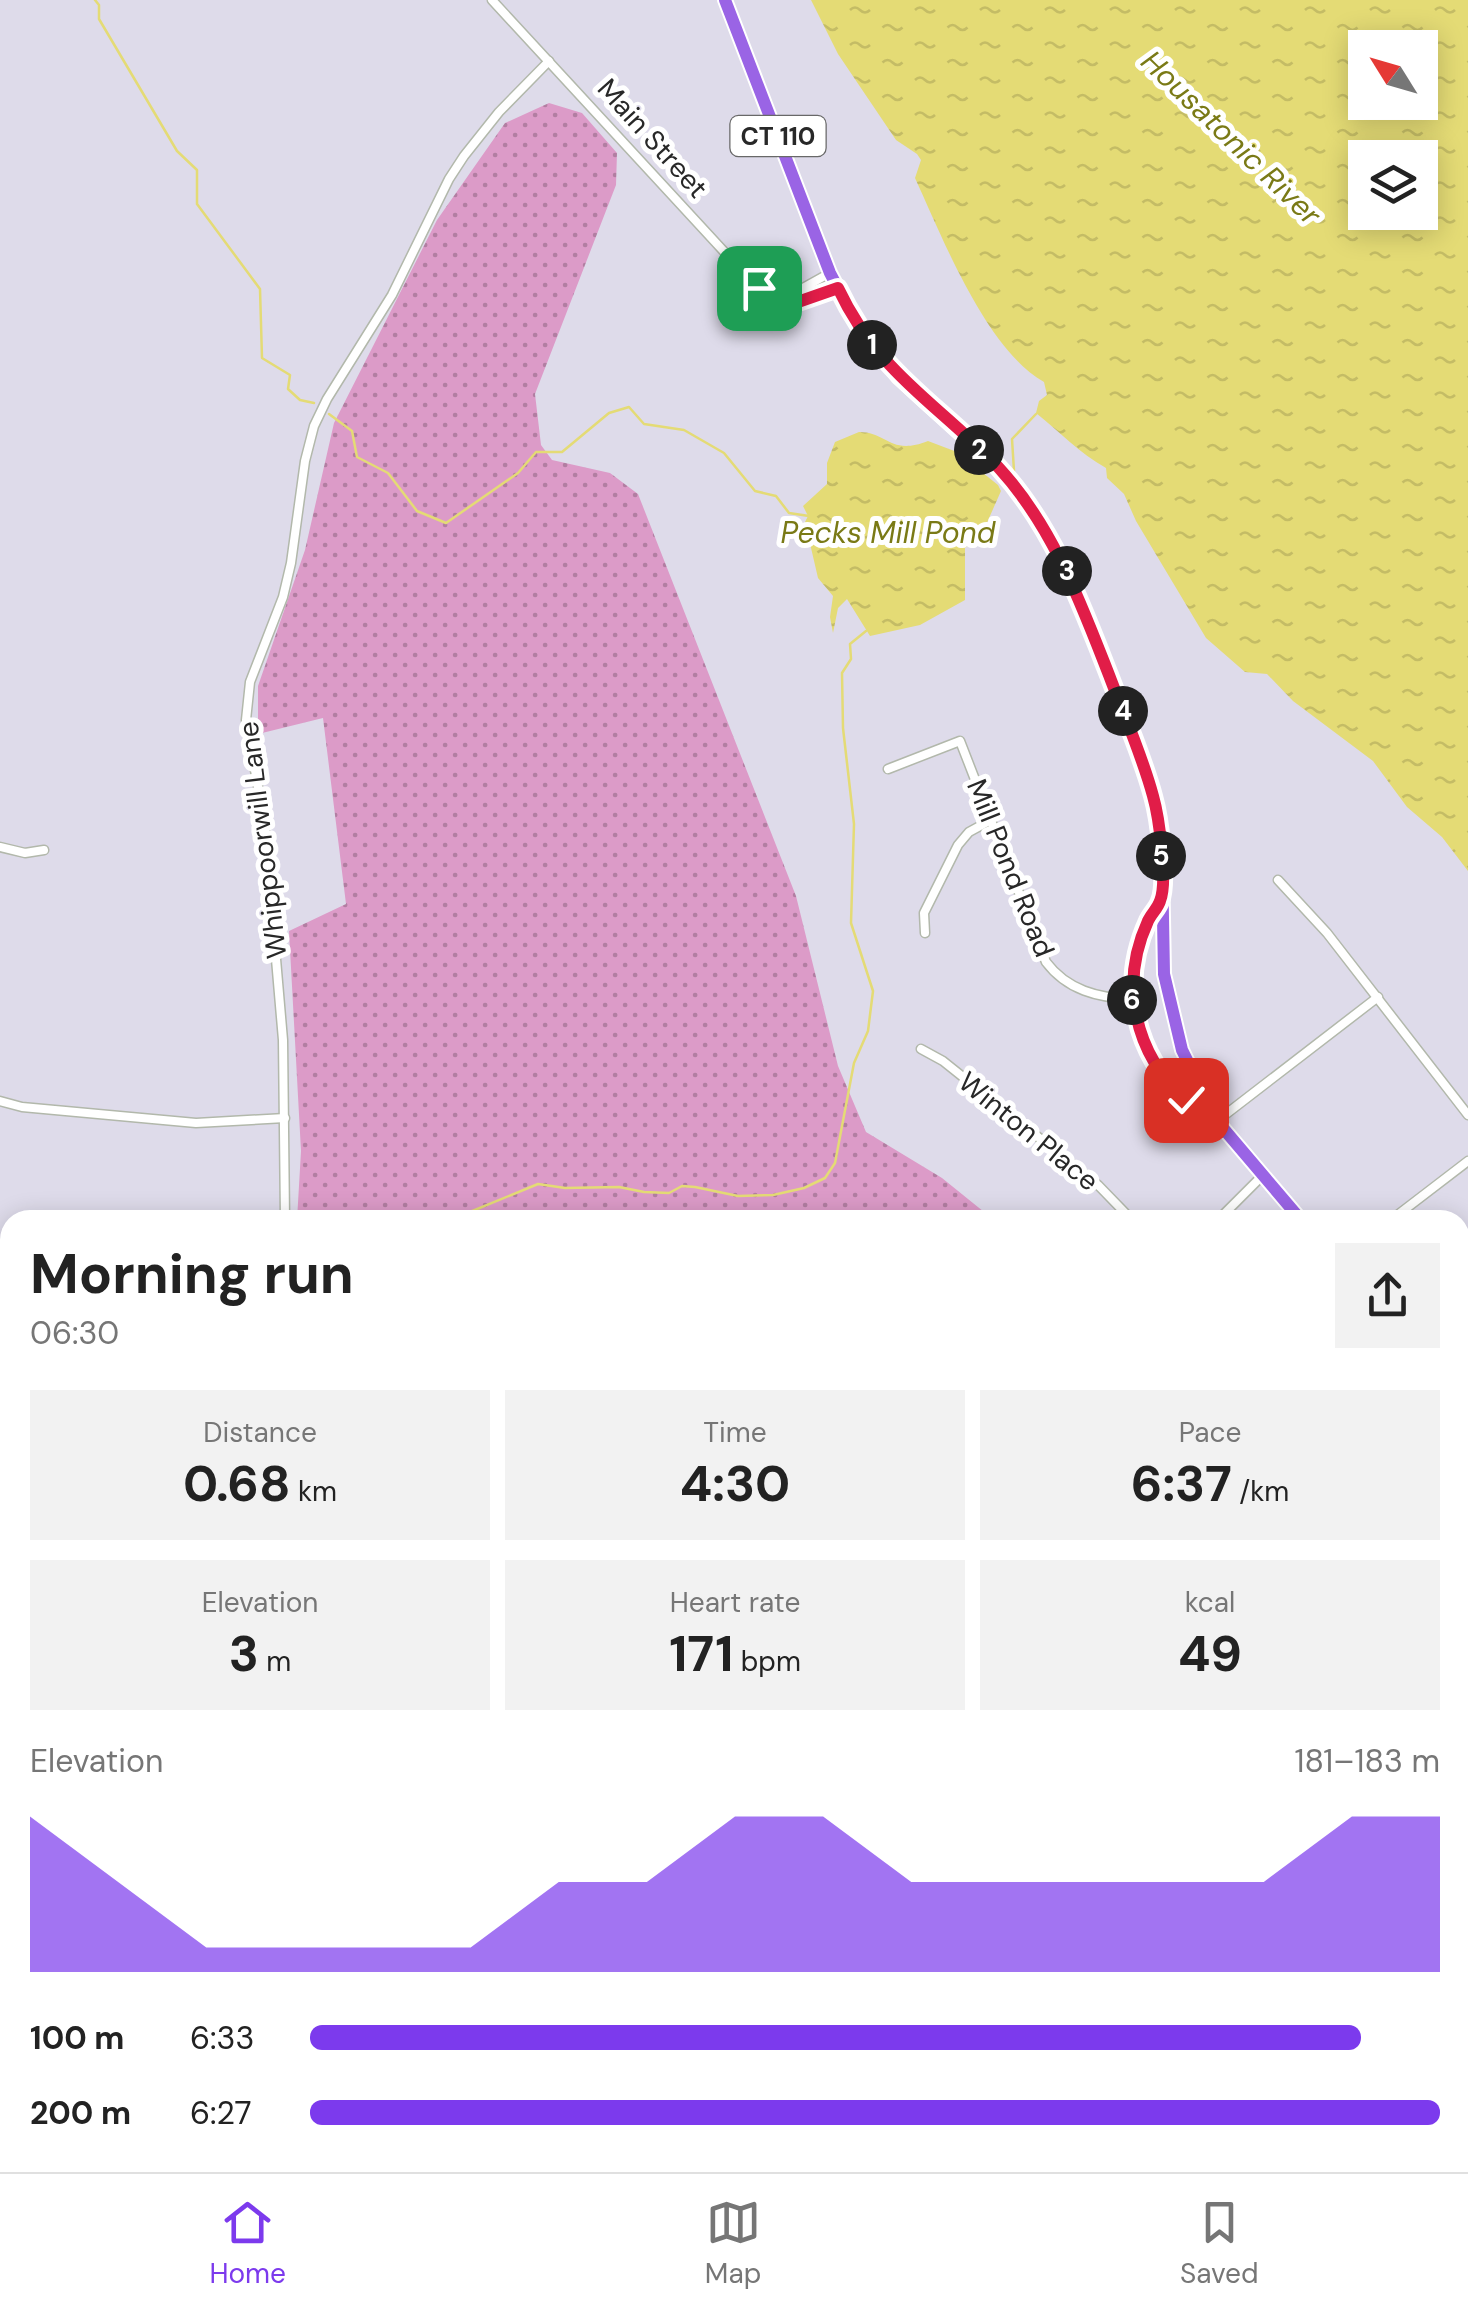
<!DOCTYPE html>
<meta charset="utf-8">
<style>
body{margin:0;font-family:"DM Sans",sans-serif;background:#f2f2f2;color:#222;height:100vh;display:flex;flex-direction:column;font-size:38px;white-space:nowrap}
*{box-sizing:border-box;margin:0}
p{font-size:32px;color:#767676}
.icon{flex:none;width:55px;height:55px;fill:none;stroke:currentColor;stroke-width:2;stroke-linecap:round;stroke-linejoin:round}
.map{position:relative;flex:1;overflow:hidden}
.details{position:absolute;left:0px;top:1210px;width:1470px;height:962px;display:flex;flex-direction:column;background:#fff;border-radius:30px 30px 0 0;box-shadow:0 5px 25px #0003}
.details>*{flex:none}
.needle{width:65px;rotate:307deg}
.controls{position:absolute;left:1348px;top:30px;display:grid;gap:20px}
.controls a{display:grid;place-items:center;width:90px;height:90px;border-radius:0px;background:#fff;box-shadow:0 5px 25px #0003;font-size:50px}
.pin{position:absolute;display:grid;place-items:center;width:85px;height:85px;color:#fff;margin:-42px;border-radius:20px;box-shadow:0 5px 15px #0006}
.km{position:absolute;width:50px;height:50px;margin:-25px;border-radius:50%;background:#222;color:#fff;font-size:28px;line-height:50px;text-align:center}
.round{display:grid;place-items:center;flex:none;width:105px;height:105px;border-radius:0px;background:#f2f2f2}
.head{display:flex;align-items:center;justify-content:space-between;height:170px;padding:0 30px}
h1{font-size:55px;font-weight:700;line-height:75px}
.figures{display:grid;grid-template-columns:repeat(3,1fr);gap:15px;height:170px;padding:10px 30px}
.figures div{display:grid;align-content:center;border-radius:0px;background:#f2f2f2;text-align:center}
.figures b{font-size:50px;font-weight:700}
.figures small{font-size:28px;font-weight:400}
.figures p{font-size:28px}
.chart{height:280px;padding:20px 30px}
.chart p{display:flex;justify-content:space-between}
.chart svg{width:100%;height:180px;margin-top:10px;fill:#7c3aed;opacity:.7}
ul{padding:0 30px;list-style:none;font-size:32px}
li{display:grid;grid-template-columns:160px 120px 1fr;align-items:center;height:75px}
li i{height:25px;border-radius:12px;background:#7c3aed}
.tabs{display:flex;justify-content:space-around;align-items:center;height:140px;border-top:2px solid #e0e0e0;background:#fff;font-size:28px;color:#767676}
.tabs a{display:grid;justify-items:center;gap:5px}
.tabs .on{color:#7c3aed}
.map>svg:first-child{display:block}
.grass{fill:url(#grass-dots)}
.water{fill:url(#water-ripples);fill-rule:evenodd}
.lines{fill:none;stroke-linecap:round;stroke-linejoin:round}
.stream{stroke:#e4db75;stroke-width:2.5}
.street-casing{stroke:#b2b8ab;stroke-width:11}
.secondary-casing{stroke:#b2b8ab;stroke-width:15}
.primary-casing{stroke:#fff;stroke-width:16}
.street{stroke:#fff;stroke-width:8}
.secondary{stroke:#fff;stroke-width:11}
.primary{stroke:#9a64e5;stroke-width:12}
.route-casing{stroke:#fff;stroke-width:20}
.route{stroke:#e11d48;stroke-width:12}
.labels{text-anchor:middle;stroke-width:10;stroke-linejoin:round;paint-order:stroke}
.shield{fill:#fff;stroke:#686868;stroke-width:2.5}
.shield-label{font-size:25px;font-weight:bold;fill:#282828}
.street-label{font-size:28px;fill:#282828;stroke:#fff}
.water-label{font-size:30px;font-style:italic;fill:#7a7a16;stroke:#fff}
</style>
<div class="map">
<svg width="1468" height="2172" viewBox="0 0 1468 2172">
<defs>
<pattern id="grass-dots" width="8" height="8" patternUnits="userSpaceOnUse" patternTransform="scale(2.5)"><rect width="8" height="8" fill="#dc9bc8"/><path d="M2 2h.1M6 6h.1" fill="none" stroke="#b27ea2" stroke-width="1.8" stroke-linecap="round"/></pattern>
<pattern id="water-ripples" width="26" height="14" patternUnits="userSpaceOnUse" patternTransform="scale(2.5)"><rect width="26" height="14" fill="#e4db75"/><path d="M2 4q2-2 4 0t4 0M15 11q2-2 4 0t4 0" fill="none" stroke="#c4bc65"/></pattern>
</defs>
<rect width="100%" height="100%" fill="#dedbea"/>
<polygon class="grass" points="549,103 582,113 617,153 616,185 535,394 541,445 552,460 610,473 638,494 796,896 838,1066 866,1132 942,1178 994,1220 297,1220 301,1151 289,931 346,904 323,718 258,734 258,686 305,550 334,423 437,220 505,123"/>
<g class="water">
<path d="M811,0H1468V871L1442,837L1407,807L1373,761L1293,701L1267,674L1245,672L1206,638L1136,521L1124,494L1107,478L1106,468C1079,453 1060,432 1036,413L1039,401L1047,395L1044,382C986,349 943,239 915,178L921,160L917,154L896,140L838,54ZM1365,48H1420V102H1365ZM1365,158H1420V212H1365Z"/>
<path d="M859,432C888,432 890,456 928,441L957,452L998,485L1001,491L982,534L965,548V600L920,625L870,636L847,599L838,608L833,633L830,617L833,596L818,578L805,522L808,516L803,506L827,484V463L835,442Z"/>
</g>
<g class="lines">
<g class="stream">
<polyline points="95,0 99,5 99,19 177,151 197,170 197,204 260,289 262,358 290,375 288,389 300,400 314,403"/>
<polyline points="329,414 352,431 357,457 388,473 417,511 446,523 518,473 536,452 562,452 609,413 629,407 644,424 684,430 724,453 755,491 776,496 789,513 809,516"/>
<polyline points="1010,474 1014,471 1012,439 1036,414"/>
<polyline points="461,1220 465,1214 538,1184 565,1188 619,1187 644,1192 669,1193 682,1186 695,1187 738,1196 773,1195 804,1188 825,1178 835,1163 854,1063 868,1031 873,991 851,923 854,824 843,728 842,673 851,659 850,644 866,631"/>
<polyline points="0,1254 10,1254"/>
</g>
<defs>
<g id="street">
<path d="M492,0L753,283C786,309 802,301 838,288"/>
<polyline points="785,298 830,273"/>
<path d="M888,769L960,741L1046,962C1067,990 1098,998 1132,999"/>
<polyline points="0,847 25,853 44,850"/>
<polyline points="1278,880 1327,933 1468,1115"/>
<path d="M1162,900C1122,958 1123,1035 1173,1087C1186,1101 1202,1110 1217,1121L1378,997"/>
<polyline points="925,933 924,913 958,845 969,832 991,820"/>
<polyline points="921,1049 943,1061 1098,1185 1132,1220"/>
<polyline points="0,1101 22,1107 196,1123 285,1118"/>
<polyline points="285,1220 283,1040 264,820 246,720 250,682 283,597 291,563 305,461 314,426 327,399 392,295 449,179 464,156 499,112 549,61"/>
<polyline points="1218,1220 1262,1176"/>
<polyline points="1391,1220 1468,1161"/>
<polyline points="0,1478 10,1460"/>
<polyline points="0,1746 10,1729"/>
<polyline points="1460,1846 1468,1848"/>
<polyline points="1460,1924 1468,1928"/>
<polyline points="0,1928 10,1932"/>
<polyline points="0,1949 10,1955"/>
<polyline points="1460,2083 1468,2084"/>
<polyline points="0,2100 10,2104"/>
<polyline points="127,2162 133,2172"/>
<polyline points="351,2162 367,2172"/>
<polyline points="388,2162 404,2172"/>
<polyline points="991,2162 998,2172"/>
<polyline points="284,2172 287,2162"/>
<polyline points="372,2172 378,2162"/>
<polyline points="686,2172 693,2162"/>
<polyline points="919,2172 927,2162"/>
</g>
<g id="secondary">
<polyline points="0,1418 10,1426"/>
<polyline points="1460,1658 1468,1668"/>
</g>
<g id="primary">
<polyline points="725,0 830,273 856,323 898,377 998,468 1034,512 1066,570 1137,747 1155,805 1162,862 1164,974 1182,1050 1217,1121 1301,1220"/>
<polyline points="1268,2172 1268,2162"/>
</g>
</defs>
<use href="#street" class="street-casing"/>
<use href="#secondary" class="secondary-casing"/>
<use href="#primary" class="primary-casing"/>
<use href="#street" class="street"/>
<use href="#secondary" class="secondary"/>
<use href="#primary" class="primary"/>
</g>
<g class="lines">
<defs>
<path id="route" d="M759,288L795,303L838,288C879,375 938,403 999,468C1053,527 1080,601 1109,675C1124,715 1142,755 1153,796C1159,817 1168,882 1160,901C1158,908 1151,914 1148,921C1119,984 1134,1054 1186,1100"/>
</defs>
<use href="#route" class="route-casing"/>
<use href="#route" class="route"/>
</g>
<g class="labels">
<rect class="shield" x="730.5" y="116" width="95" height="40" rx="8"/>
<g class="shield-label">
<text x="778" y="145">CT 110</text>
</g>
<g class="street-label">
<text transform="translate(653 138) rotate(48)" y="10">Main Street</text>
<text transform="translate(262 840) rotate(-97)" y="10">Whippoorwill Lane</text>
<text transform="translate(1011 868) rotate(68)" y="10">Mill Pond Road</text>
<text transform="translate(1029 1131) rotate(39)" y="10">Winton Place</text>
</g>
<g class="water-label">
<text transform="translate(1231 138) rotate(44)" y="10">Housatonic River</text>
<text x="888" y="543">Pecks Mill Pond</text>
</g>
</g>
</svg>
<div class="controls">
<a><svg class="needle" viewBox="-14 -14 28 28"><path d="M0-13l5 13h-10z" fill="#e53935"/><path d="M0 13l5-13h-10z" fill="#767676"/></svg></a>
<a><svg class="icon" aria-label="layers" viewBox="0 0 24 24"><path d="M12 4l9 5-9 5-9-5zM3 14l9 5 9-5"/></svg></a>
</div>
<div class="pin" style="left:759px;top:288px;background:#1e9e55"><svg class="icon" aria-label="arrive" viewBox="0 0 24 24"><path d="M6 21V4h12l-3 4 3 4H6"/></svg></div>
<div class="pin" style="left:1186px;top:1100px;background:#d93025"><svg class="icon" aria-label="check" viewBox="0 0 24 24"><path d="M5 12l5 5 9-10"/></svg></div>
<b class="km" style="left:872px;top:345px">1</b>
<b class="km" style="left:979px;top:450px">2</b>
<b class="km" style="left:1067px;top:571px">3</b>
<b class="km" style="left:1123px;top:711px">4</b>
<b class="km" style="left:1161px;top:856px">5</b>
<b class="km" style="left:1132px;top:1000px">6</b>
<section class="details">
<div class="head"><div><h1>Morning run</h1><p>06:30</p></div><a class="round"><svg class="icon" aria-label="share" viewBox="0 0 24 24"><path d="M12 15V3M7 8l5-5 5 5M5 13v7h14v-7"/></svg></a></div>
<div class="figures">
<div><p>Distance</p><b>0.68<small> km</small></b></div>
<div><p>Time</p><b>4:30</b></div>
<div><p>Pace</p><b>6:37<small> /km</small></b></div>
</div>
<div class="figures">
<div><p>Elevation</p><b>3<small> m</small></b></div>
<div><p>Heart rate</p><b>171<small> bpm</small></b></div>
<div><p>kcal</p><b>49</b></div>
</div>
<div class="chart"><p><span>Elevation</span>181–183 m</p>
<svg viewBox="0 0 160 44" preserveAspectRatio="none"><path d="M0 44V6L10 22L20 38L30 38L40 38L50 38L60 22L70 22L80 6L90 6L100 22L110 22L120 22L130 22L140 22L150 6L160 6V44z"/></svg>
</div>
<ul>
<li><b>100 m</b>6:33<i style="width:93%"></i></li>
<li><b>200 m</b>6:27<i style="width:100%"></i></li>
</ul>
</section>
</div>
<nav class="tabs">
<a class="on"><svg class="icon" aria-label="home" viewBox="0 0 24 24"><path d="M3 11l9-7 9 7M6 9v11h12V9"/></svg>Home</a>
<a><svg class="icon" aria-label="map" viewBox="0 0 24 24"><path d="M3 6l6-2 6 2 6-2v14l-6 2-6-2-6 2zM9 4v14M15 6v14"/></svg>Map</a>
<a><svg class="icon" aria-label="saved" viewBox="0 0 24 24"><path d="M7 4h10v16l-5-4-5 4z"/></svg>Saved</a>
</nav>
